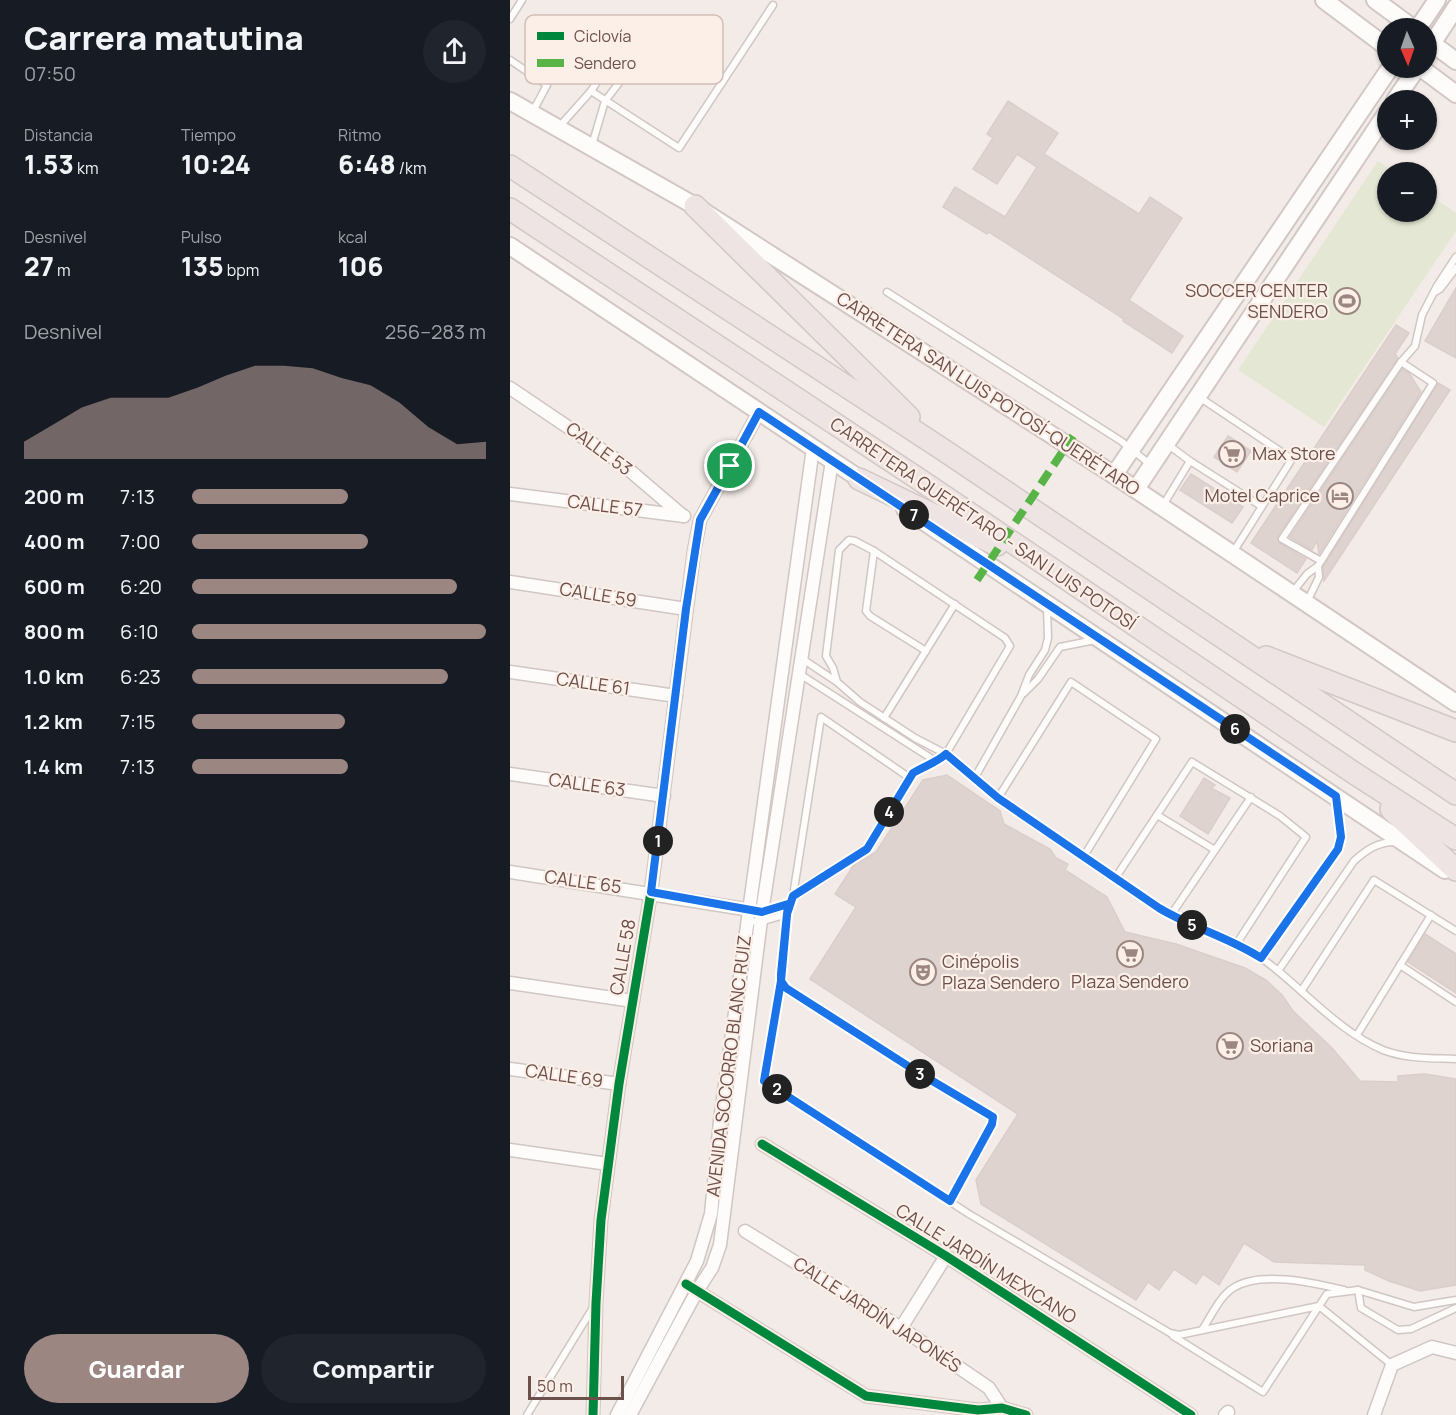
<!DOCTYPE html>
<html lang="es">
<meta charset="utf-8">
<style>
body{margin:0;font-family:Manrope,sans-serif;background:#20242c;color:#f1f3f6;height:100vh;display:flex;flex-direction:column;font-size:22px;white-space:nowrap}
*{box-sizing:border-box;margin:0}
p{font-size:20px;color:#9ea1a6}
.icon{flex:none;width:33px;height:33px;fill:none;stroke:currentColor;stroke-width:2;stroke-linecap:round;stroke-linejoin:round}
.map{position:relative;flex:1;overflow:hidden}
.details{display:flex;flex-direction:column;background:#171b24;width:510px}
.details>*{flex:none}
.needle{width:39px;rotate:178deg}
.fabs{position:absolute;left:867px;top:18px;display:grid;gap:12px}
.fabs a{display:grid;place-items:center;width:60px;height:60px;border-radius:50%;background:#171b24;box-shadow:0 2px 4px #0004;font-size:30px}
.scale{position:absolute;left:18px;bottom:15px;width:96px;box-sizing:border-box;padding-left:6px;border:3px solid #6c504c;border-top:0;font-size:16px;line-height:21px;white-space:nowrap;color:#6c504c;-webkit-text-stroke:4px #fcefe7;paint-order:stroke}
.pin{position:absolute;display:grid;place-items:center;width:51px;height:51px;color:#fff;margin:-26px;border:3px solid #fff;border-radius:50%;box-shadow:0 2px 6px #0007}
.km{position:absolute;width:30px;height:30px;margin:-15px;border-radius:50%;background:#222;color:#fff;font-size:16px;line-height:30px;text-align:center}
.round{display:grid;place-items:center;flex:none;width:63px;height:63px;border-radius:32px;background:#20242c}
.head{display:flex;align-items:center;justify-content:space-between;height:102px;padding:0 24px}
h1{font-size:33px;font-weight:800;line-height:45px}
.metrics{display:grid;grid-template-columns:repeat(3,1fr);gap:9px;height:102px;padding:6px 24px}
.metrics div{display:grid;align-content:center}
.metrics b{font-size:26px;font-weight:800}
.metrics small{font-size:16px;font-weight:400}
.metrics p{font-size:16px}
.chart{height:168px;padding:12px 24px}
.chart p{display:flex;justify-content:space-between}
.chart svg{width:100%;height:108px;margin-top:6px;fill:#9b8682;opacity:.7}
.button{display:flex;gap:12px;margin-top:auto;padding:12px 24px}
.button a{flex:1;height:69px;border-radius:36px;background:#9b8682;color:#fff;font-size:24px;font-weight:800;line-height:69px;text-align:center}
.button a+a{background:#20242c;color:#f1f3f6}
ul{padding:0 24px;list-style:none;font-size:20px}
li{display:grid;grid-template-columns:96px 72px 1fr;align-items:center;height:45px}
li i{height:15px;border-radius:8px;background:#9b8682}
main{display:flex;flex:1;min-height:0}
.map>svg:first-child{display:block}
.green{fill:#e4e7d3}
.building{fill:#dfd3d0;stroke:#dbceca;stroke-width:1.5}
.lines{fill:none;stroke-linecap:round;stroke-linejoin:round}
.lane-casing{stroke:#d0c6c3;stroke-width:9}
.street-casing{stroke:#d0c6c3;stroke-width:15}
.secondary-casing{stroke:#d2c7c4;stroke-width:20}
.highway-casing{stroke:#d2c8c5;stroke-width:24}
.lane{stroke:#fdfcfb;stroke-width:6}
.street{stroke:#fdfcfb;stroke-width:12}
.secondary{stroke:#fdfcfb;stroke-width:16}
.highway{stroke:#eee4e4;stroke-width:21}
.quiet{stroke:#59b447;stroke-width:8;stroke-dasharray:15 8;stroke-linecap:butt}
.cycleway-casing{stroke:#fcefe7;stroke-width:13}
.cycleway{stroke:#00873e;stroke-width:9}
.route-casing{stroke:#fff;stroke-width:12}
.route{stroke:#1a73e8;stroke-width:8}
.labels{text-anchor:middle;stroke-width:4.5;stroke-linejoin:round;paint-order:stroke}
.poi-label{font-size:18px;fill:#6c504c;stroke:#fcefe7;text-anchor:start}
.street-label{font-size:18px;fill:#6c504c;stroke:#fcefe7}
.key{fill:#fcefe7;stroke:#d1bfb8;stroke-width:1.5}
.key-label{font-size:16px;fill:#6c504c}
</style>
<main>
<section class="details">
<div class="head"><div><h1>Carrera matutina</h1><p>07:50</p></div><a class="round"><svg class="icon" aria-label="share" viewBox="0 0 24 24"><path d="M12 15V3M7 8l5-5 5 5M5 13v7h14v-7"/></svg></a></div>
<div class="metrics">
<div><p>Distancia</p><b>1.53<small> km</small></b></div>
<div><p>Tiempo</p><b>10:24</b></div>
<div><p>Ritmo</p><b>6:48<small> /km</small></b></div>
</div>
<div class="metrics">
<div><p>Desnivel</p><b>27<small> m</small></b></div>
<div><p>Pulso</p><b>135<small> bpm</small></b></div>
<div><p>kcal</p><b>106</b></div>
</div>
<div class="chart"><p><span>Desnivel</span>256–283 m</p>
<svg viewBox="0 0 160 44" preserveAspectRatio="none"><path d="M0 44V37L10 30L20 23L30 19L40 19L50 19L60 15L70 10L80 6L90 6L100 7L110 11L120 14L130 21L140 31L150 38L160 37V44z"/></svg>
</div>
<ul>
<li><b>200 m</b>7:13<i style="width:53%"></i></li>
<li><b>400 m</b>7:00<i style="width:60%"></i></li>
<li><b>600 m</b>6:20<i style="width:90%"></i></li>
<li><b>800 m</b>6:10<i style="width:100%"></i></li>
<li><b>1.0 km</b>6:23<i style="width:87%"></i></li>
<li><b>1.2 km</b>7:15<i style="width:52%"></i></li>
<li><b>1.4 km</b>7:13<i style="width:53%"></i></li>
</ul>
<div class="button"><a>Guardar</a><a>Compartir</a></div>
</section>
<div class="map">
<svg width="946" height="1415" viewBox="0 0 946 1415">
<rect width="100%" height="100%" fill="#f3ebe7"/>
<polygon class="green" points="868,161 886,172 878,172 878,212 916,212 917,193 946,213 946,231 814,427 728,370"/>
<g class="building">
<polygon points="498,101 548,133 534,154 629,214 640,197 672,218 619,300 673,336 662,353 613,321 614,319 479,232 477,234 433,207 445,187 495,217 527,167 507,154 487,184 463,169 483,138 477,134"/>
<polygon points="946,288 946,358 915,341"/>
<polygon points="886,325 899,333 885,354 888,358 767,537 769,543 796,559 787,573 741,543"/>
<polygon points="892,369 899,373 911,392 809,554 807,541 802,550 780,537"/>
<polygon points="928,383 940,390 814,581 813,567"/>
<polygon points="718,436 741,451 727,472 704,457"/>
<polygon points="681,474 733,507 722,523 670,490"/>
<polygon points="437,775 490,811 494,824 540,849 546,858 558,864 555,870 597,897 615,932 666,944 735,968 756,980 772,995 783,1011 822,1048 850,1081 888,1082 888,1076 915,1074 946,1079 946,1285 910,1291 879,1281 855,1270 855,1265 764,1262 734,1243 709,1285 693,1274 686,1284 664,1269 649,1290 638,1282 626,1300 471,1204 466,1180 508,1114 300,979 346,907 325,894 343,866 366,852 413,780"/>
<polygon points="694,778 705,785 701,788 720,798 698,834 670,816"/>
<polygon points="915,934 946,954 946,993 898,962"/>
</g>
<g class="lines">
<defs>
<g id="lane">
<polyline points="0,19 12,0"/>
<polyline points="0,60 37,85 22,113"/>
<polyline points="81,91 169,148 263,5"/>
<polyline points="49,127 81,91 104,56"/>
<polyline points="82,145 95,101 122,66"/>
<polyline points="377,292 611,441 641,465"/>
<polyline points="925,292 930,289 946,268"/>
<polyline points="891,362 905,346 912,315 927,286 946,257"/>
<polyline points="689,397 782,459 722,554"/>
<polyline points="657,444 680,461"/>
<polyline points="652,507 680,461 751,506"/>
<polyline points="364,551 356,611 360,616 416,651"/>
<polyline points="782,593 797,574 808,566 923,383 891,362 772,539 811,561"/>
<polyline points="797,602 809,577 808,566"/>
<path d="M291,658L327,682L350,702L405,738L436,754L488,798L649,908C676,925 705,931 733,946C783,975 819,1027 873,1050C896,1059 922,1058 946,1059"/>
<polyline points="288,673 427,762"/>
<path d="M327,682L323,668L316,656L329,550L339,540L345,541L364,551L495,638L500,646L436,754C426,763 414,766 403,773L357,849L283,896L277,914L271,981L276,988L409,1073L483,1117L482,1124L440,1201"/>
<polyline points="514,693 528,679 550,647 585,640"/>
<polyline points="374,718 445,604"/>
<polyline points="464,779 511,696 519,675 535,650 538,638 537,608"/>
<polyline points="488,798 561,682 646,739 574,856"/>
<polyline points="647,815 705,850"/>
<polyline points="606,877 682,762 770,816 796,837 727,943"/>
<polyline points="283,896 311,717 400,778"/>
<polyline points="253,911 278,904"/>
<polyline points="661,915 741,797"/>
<polyline points="238,921 250,922 277,914"/>
<polyline points="751,958 828,849 831,837 826,800"/>
<polyline points="890,965 946,1002"/>
<path d="M768,971L844,861C856,850 869,841 887,842"/>
<polyline points="271,981 254,1081 459,1214 660,1333 669,1335 809,1306 817,1294 848,1290 904,1307 946,1300"/>
<polyline points="792,990 864,880 946,931"/>
<polyline points="847,1035 921,915"/>
<polyline points="848,1290 851,1308 888,1330 901,1329 946,1308"/>
<path d="M692,1330C701,1317 709,1297 723,1288C750,1270 804,1283 834,1290"/>
<polyline points="663,1336 753,1392 809,1306 882,1365"/>
<polyline points="17,1415 84,1306"/>
</g>
<g id="street">
<polyline points="0,388 111,463 173,516"/>
<polyline points="0,494 174,516"/>
<polyline points="0,582 176,609"/>
<polyline points="0,672 166,696"/>
<polyline points="0,774 154,796"/>
<polyline points="0,872 247,911"/>
<polyline points="0,983 123,1001"/>
<polyline points="0,1069 109,1084"/>
<polyline points="252,1144 436,1256 681,1415"/>
<polyline points="0,1150 98,1164"/>
<polyline points="235,1231 391,1328 479,1388 492,1408"/>
<polyline points="182,1288 356,1396 468,1410 492,1408 516,1415"/>
<polyline points="391,1328 436,1256"/>
<polyline points="83,1415 86,1303 91,1220 109,1084 141,892 184,551 190,520 249,412"/>
<polyline points="107,1415 187,1261 201,1214 210,1121 303,448"/>
<polyline points="120,1415 187,1291 202,1268 210,1245 252,912 322,461"/>
<polyline points="715,1415 718,1412"/>
<polyline points="864,1415 882,1365 922,1347 946,1353"/>
</g>
<g id="secondary">
<polyline points="814,0 878,48"/>
<polyline points="865,0 903,28"/>
<polyline points="908,28 927,0"/>
<polyline points="916,39 946,61"/>
<polyline points="916,53 946,7"/>
<polyline points="911,68 946,94"/>
<polyline points="885,100 907,68"/>
<polyline points="0,101 185,206 604,475 946,703"/>
<polyline points="0,246 359,485"/>
<polyline points="604,475 880,68"/>
<polyline points="626,489 878,111"/>
<polyline points="395,509 935,870"/>
</g>
<g id="highway">
<polyline points="0,166 432,449 946,794"/>
<polyline points="185,206 399,417"/>
<polyline points="0,209 413,482 844,773 946,839"/>
<polyline points="349,479 487,545"/>
<polyline points="756,657 946,731"/>
<polyline points="881,809 946,870"/>
</g>
</defs>
<use href="#lane" class="lane-casing"/>
<use href="#street" class="street-casing"/>
<use href="#secondary" class="secondary-casing"/>
<use href="#highway" class="highway-casing"/>
<use href="#lane" class="lane"/>
<use href="#street" class="street"/>
<use href="#secondary" class="secondary"/>
<use href="#highway" class="highway"/>
<polyline class="quiet" points="467,580 563,436"/>
<defs>
<g id="cycleway">
<polyline points="252,1144 436,1256 681,1415"/>
<polyline points="176,1284 356,1396 468,1410 492,1408 516,1415"/>
<polyline points="83,1415 86,1303 91,1220 109,1084 141,892 184,551 190,520 249,412"/>
</g>
</defs>
<use href="#cycleway" class="cycleway-casing"/>
<use href="#cycleway" class="cycleway"/>
</g>
<g class="lines">
<defs>
<path id="route" d="M220,466L190,520L176,609L141,892L252,912L278,904L271,981L254,1081L440,1201L482,1124L483,1117L409,1073L276,988L271,981V974L277,914L283,896L357,849L403,773C414,766 426,763 436,754L488,798L649,908C682,928 719,937 751,958L828,849L831,837L826,796L249,412L220,466"/>
</defs>
<use href="#route" class="route-casing"/>
<use href="#route" class="route"/>
</g>
<defs>
<symbol id="stadium-ring" viewBox="-11 -11 22 22"><circle r="9.5" fill="#fcefe7" stroke="#9b8682" stroke-width="1.5"/><path d="M0-5a6.5 5 0 1 0 0 10a6.5 5 0 1 0 0-10ZM-3.5-1.8h7v3.6h-7Z" fill="#9b8682"/></symbol>
<symbol id="supermarket-ring" viewBox="-11 -11 22 22"><circle r="9.5" fill="#fcefe7" stroke="#9b8682" stroke-width="1.5"/><path d="M-6-5.5h2.5l.6 2H6L4.5 2H-2.5L-4.4-4H-6ZM-1.5 3.2a1.3 1.3 0 1 0 .1 0ZM3 3.2a1.3 1.3 0 1 0 .1 0Z" fill="#9b8682"/></symbol>
<symbol id="hotel-ring" viewBox="-11 -11 22 22"><circle r="9.5" fill="#fcefe7" stroke="#9b8682" stroke-width="1.5"/><path d="M-6-4.5h1.5V1H6V5H4.5V3h-9V5H-6ZM-4 0a1.8 1.8 0 1 1 3.6 0ZM.5 0V-2.5h3Q6-2.5 6 0Z" fill="#9b8682"/></symbol>
<symbol id="theatre-ring" viewBox="-11 -11 22 22"><circle r="9.5" fill="#fcefe7" stroke="#9b8682" stroke-width="1.5"/><path d="M-5-5.5Q0-4 5-5.5V0Q5 5 0 6Q-5 5-5 0ZM-3.3-2.5H-1v1.5H-3.3ZM1-2.5H3.3v1.5H1ZM-2.8 1Q0 5.5 2.8 1Z" fill="#9b8682"/></symbol>
</defs>
<g fill-rule="evenodd">
<use href="#stadium-ring" x="822" y="286" width="30" height="30"/>
<use href="#supermarket-ring" x="707" y="439" width="30" height="30"/>
<use href="#hotel-ring" x="815" y="481" width="30" height="30"/>
<use href="#supermarket-ring" x="605" y="939" width="30" height="30"/>
<use href="#theatre-ring" x="398" y="957" width="30" height="30"/>
<use href="#supermarket-ring" x="705" y="1031" width="30" height="30"/>
</g>
<g class="labels">
<g class="poi-label">
<text x="818" y="297" text-anchor="end">SOCCER CENTER<tspan x="818" dy="21">SENDERO</tspan></text>
<text x="742" y="460">Max Store</text>
<text x="810" y="502" text-anchor="end">Motel Caprice</text>
<text x="432" y="968">Cinépolis<tspan x="432" dy="21">Plaza Sendero</tspan></text>
<text x="620" y="988" text-anchor="middle">Plaza Sendero</text>
<text x="740" y="1052">Soriana</text>
</g>
<g class="street-label">
<text transform="translate(478 394) rotate(33)" y="6">CARRETERA SAN LUIS POTOSÍ-QUERÉTARO</text>
<text transform="translate(89 449) rotate(36)" y="6">CALLE 53</text>
<text transform="translate(95 506) rotate(7)" y="6">CALLE 57</text>
<text transform="translate(473 524) rotate(34)" y="6">CARRETERA QUERÉTARO - SAN LUIS POTOSÍ</text>
<text transform="translate(88 595) rotate(9)" y="6">CALLE 59</text>
<text transform="translate(83 684) rotate(8)" y="6">CALLE 61</text>
<text transform="translate(77 785) rotate(8)" y="6">CALLE 63</text>
<text transform="translate(73 882) rotate(8)" y="6">CALLE 65</text>
<text transform="translate(113 957) rotate(-80)" y="6">CALLE 58</text>
<text transform="translate(219 1066) rotate(-83)" y="6">AVENIDA SOCORRO BLANC RUIZ</text>
<text transform="translate(54 1076) rotate(8)" y="6">CALLE 69</text>
<text transform="translate(476 1264) rotate(32)" y="6">CALLE JARDÍN MEXICANO</text>
<text transform="translate(367 1315) rotate(33)" y="6">CALLE JARDÍN JAPONÉS</text>
</g>
</g>
<rect x="15" y="15" width="198" height="69" rx="9" class="key"/>
<rect x="27" y="32" width="27" height="8" fill="#00873e"/>
<rect x="27" y="59" width="27" height="8" fill="#59b447"/>
<g class="key-label">
<text x="64" y="42">Ciclovía</text>
<text x="64" y="69">Sendero</text>
</g>
</svg>
<div class="fabs">
<a><svg class="needle" viewBox="-14 -14 28 28"><path d="M0-13l5 13h-10z" fill="#e53935"/><path d="M0 13l5-13h-10z" fill="#9ea1a6"/></svg></a>
<a>+</a>
<a>−</a>
</div>
<div class="scale">50 m</div>
<div class="pin" style="left:220px;top:466px;background:#1e9e55"><svg class="icon" aria-label="arrive" viewBox="0 0 24 24"><path d="M6 21V4h12l-3 4 3 4H6"/></svg></div>
<b class="km" style="left:148px;top:841px">1</b>
<b class="km" style="left:267px;top:1089px">2</b>
<b class="km" style="left:410px;top:1074px">3</b>
<b class="km" style="left:379px;top:812px">4</b>
<b class="km" style="left:682px;top:925px">5</b>
<b class="km" style="left:725px;top:729px">6</b>
<b class="km" style="left:404px;top:515px">7</b>
</div>
</main>
